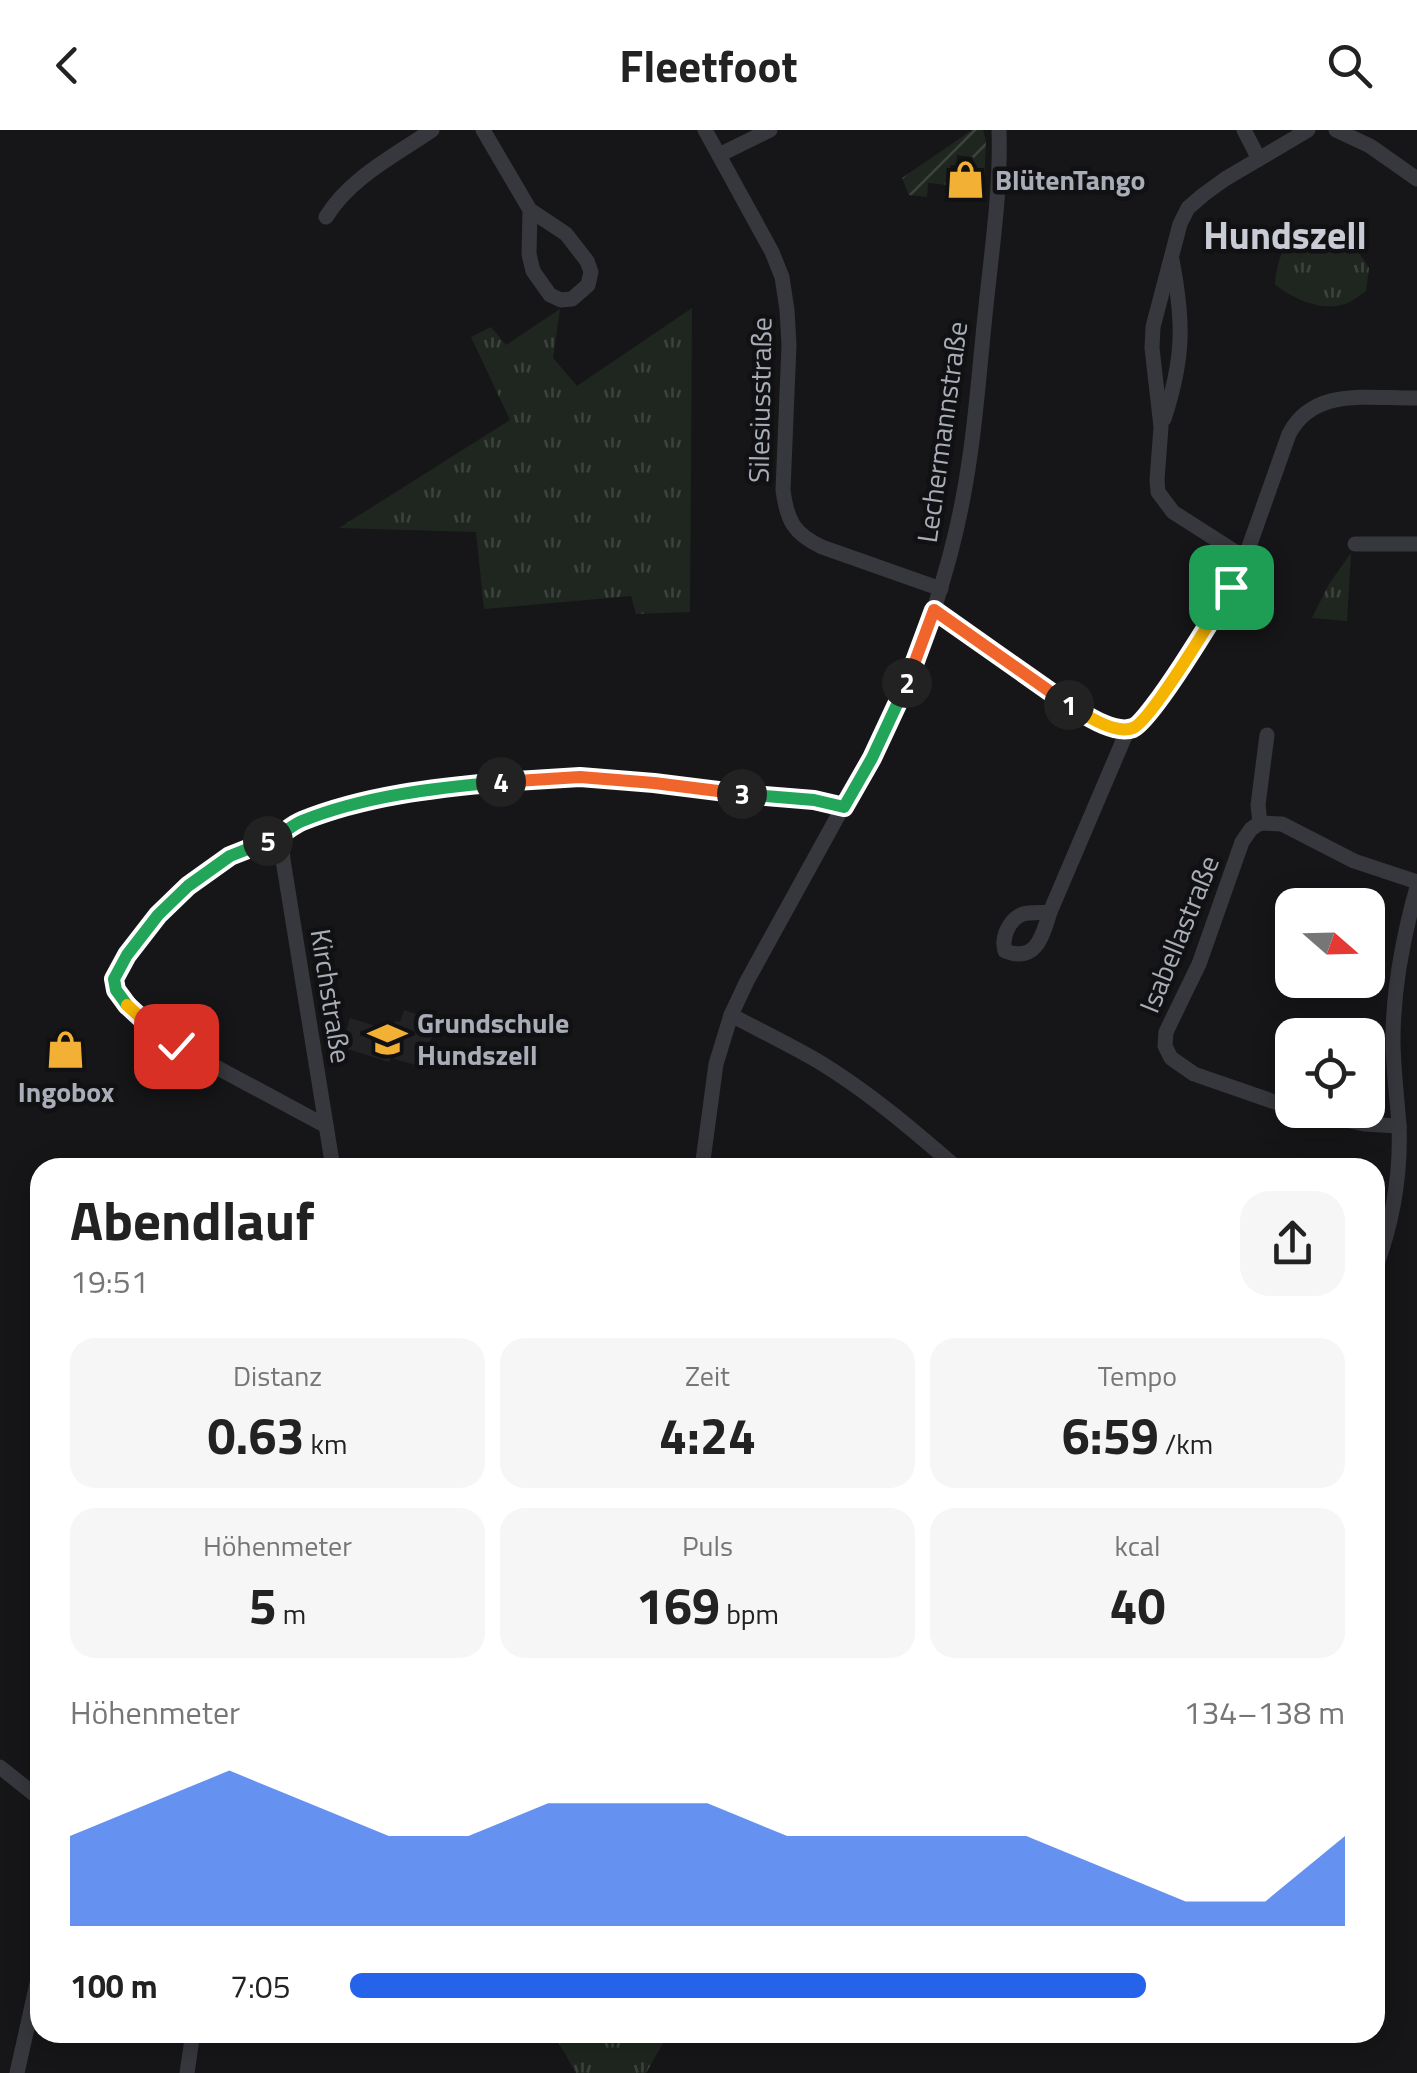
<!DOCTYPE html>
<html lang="de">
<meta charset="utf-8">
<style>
body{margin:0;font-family:"Titillium Web",sans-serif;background:#f6f6f6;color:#222;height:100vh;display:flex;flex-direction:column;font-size:38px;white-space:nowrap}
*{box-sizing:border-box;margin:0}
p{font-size:32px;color:#767676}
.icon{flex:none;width:55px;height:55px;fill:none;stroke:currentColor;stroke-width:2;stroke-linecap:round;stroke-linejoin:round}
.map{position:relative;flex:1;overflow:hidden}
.side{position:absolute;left:30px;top:1028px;width:1355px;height:885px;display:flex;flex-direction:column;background:#fff;border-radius:30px;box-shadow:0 5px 25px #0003}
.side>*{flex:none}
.needle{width:65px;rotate:110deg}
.tools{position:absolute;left:1275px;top:758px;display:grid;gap:20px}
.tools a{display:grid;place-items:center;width:110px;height:110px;border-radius:20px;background:#fff;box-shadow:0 5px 25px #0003;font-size:50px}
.pin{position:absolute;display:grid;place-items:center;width:85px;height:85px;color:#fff;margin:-42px;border-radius:20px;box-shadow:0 5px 15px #0006}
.km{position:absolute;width:50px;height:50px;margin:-25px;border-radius:50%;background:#222;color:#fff;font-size:28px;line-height:50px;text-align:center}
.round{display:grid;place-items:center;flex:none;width:105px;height:105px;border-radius:30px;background:#f6f6f6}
.overview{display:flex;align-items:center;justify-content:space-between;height:170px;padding:0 40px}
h1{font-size:55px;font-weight:700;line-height:75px}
.metrics{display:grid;grid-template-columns:repeat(3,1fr);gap:15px;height:170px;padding:10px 40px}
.metrics div{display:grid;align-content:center;border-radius:25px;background:#f6f6f6;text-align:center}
.metrics b{font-size:50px;font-weight:700}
.metrics small{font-size:28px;font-weight:400}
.metrics p{font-size:28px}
.chart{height:280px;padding:20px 40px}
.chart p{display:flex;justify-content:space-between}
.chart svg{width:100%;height:180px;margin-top:10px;fill:#2563eb;opacity:.7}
ul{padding:0 40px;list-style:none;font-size:32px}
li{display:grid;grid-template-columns:160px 120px 1fr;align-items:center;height:75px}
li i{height:25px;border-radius:12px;background:#2563eb}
header{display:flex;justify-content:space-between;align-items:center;height:130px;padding:0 40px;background:#fff;font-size:45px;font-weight:700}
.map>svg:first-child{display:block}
.built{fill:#222225}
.grass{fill:url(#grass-tufts)}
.garden{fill:url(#garden-furrows)}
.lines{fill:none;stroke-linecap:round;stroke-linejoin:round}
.minor{stroke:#37383d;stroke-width:15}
.split-1-casing{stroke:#fff;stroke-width:20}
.split-2-casing{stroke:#fff;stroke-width:20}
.split-3-casing{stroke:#fff;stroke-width:20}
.split-4-casing{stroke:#fff;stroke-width:20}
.split-5-casing{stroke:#fff;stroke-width:20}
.split-6-casing{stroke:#fff;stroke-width:20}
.split-7-casing{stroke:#fff;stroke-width:20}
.split-1{stroke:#f5b400;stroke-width:12}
.split-2{stroke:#f0652b;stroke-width:12}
.split-3{stroke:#22a559;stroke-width:12}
.split-4{stroke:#f0652b;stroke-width:12}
.split-5{stroke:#22a559;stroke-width:12}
.split-6{stroke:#22a559;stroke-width:12}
.split-7{stroke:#f5b400;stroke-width:12}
.labels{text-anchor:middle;stroke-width:9;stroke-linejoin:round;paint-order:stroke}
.poi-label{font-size:28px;font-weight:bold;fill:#a8adb8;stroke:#111113;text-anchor:start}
.street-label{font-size:28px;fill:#a8adb8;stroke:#111113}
.district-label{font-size:38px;font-weight:bold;fill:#c9ccd4;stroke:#111113}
</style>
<header><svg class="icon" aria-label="back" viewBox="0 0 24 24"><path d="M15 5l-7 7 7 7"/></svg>Fleetfoot<svg class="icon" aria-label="search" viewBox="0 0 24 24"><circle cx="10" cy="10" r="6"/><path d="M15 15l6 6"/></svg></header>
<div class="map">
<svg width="1417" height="1943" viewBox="0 0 1417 1943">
<defs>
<pattern id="grass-tufts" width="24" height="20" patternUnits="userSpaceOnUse" patternTransform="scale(2.5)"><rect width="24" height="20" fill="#1e261f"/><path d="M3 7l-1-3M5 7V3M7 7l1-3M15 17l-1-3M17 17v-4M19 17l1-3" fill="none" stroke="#3c433d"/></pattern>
<pattern id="garden-furrows" width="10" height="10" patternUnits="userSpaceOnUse" patternTransform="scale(2.5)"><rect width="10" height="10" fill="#1e261f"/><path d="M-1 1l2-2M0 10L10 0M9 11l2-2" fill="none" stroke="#3c433d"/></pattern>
</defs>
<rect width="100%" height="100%" fill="#161618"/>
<polygon class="built" points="404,880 437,891 422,937 391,928 389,932 341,917 350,888 392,901 395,891 400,892"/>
<g class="grass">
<path d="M1301,95L1324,99L1333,111L1357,120L1369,138L1366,161C1360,165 1352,172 1345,174C1323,182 1292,169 1275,154C1277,129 1284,114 1301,95Z"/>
<polygon points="692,178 690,482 636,484 631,466 484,479 476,402 339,398 510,290 471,207 491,197 506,215 560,179 553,228 577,256"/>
<polygon points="1351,423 1347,491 1312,488 1329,454"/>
<polygon points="553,1903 669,1903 646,1943 576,1943"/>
</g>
<polygon class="garden" points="972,0 983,0 986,11 984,55 975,55 977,37 972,36 973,27 957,25 956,35 950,35 949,55 928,53 927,67 909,65 902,48"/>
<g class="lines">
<g class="minor">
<polyline points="483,0 530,80 566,104 587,131 591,142 588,155 572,169 561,170 550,165 533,141 529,124 530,80"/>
<path d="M705,0L772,122L782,147L787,180L789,215L783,360C787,391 794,404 822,417L941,459"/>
<polyline points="1244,0 1259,29"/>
<polyline points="1336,0 1370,16 1417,49"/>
<polyline points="719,25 770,0"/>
<path d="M326,87C350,48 394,26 432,0"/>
<path d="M1164,289C1184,228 1184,192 1172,130"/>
<polyline points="1355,414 1417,414"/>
<polyline points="1245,428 1173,382 1158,362 1157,350 1161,297 1152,218 1153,197 1180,94 1188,78 1203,65 1225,49 1308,0"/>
<path d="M934,480C972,507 1093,604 1134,598L1148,586L1231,457L1245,428L1289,304C1314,256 1370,269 1417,268"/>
<polyline points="1260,693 1258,675 1267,605"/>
<polyline points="286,703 282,716 283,730 333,1038"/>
<path d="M1050,782C1042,807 1036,833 1005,821C1001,808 1009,789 1023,784C1031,782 1042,783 1050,782L1128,599"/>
<path d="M731,885C761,901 792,916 821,933C870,963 913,1000 957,1038"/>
<polyline points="1292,978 1194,944 1171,928 1165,916 1166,902 1199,834 1242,712 1251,699 1260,693 1282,694 1354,731 1417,752"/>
<polyline points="1299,980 1364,994 1399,996"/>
<polyline points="326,996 177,916 135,884 116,860 114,849 118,838 158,785 188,755 230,726 286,703 295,694 305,690 356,674 459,656 549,648 580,647 655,653 757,666 814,670 844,677"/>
<path d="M702,1038L716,934L731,885L747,851L894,584C923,516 948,446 962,373C975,308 979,241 986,176C992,118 1001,58 999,0"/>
<path d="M1375,1139C1393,1092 1401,1045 1399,995C1397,966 1393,938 1393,910C1393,857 1403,807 1417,757"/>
<polyline points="0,1637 40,1669"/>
<polyline points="17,1943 40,1840"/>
<polyline points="187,1943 193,1902"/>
</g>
</g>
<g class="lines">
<defs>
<path id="split-1" d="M1069,575C1084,584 1114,605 1133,598C1151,591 1218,479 1231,457"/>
<polyline id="split-2" points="907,553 934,480 1069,575"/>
<polyline id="split-3" points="742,664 814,670 844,677 872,628 907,553"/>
<polyline id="split-4" points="501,652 580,647 654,653 742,664"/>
<path id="split-5" d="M268,711C283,705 290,696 302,691C364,666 434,658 501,652"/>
<polyline id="split-6" points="127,875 116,860 114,849 127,825 158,785 188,756 230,726 268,711"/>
<polyline id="split-7" points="127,875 155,901 176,916"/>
</defs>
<use href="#split-1" class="split-1-casing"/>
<use href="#split-2" class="split-2-casing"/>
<use href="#split-3" class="split-3-casing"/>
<use href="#split-4" class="split-4-casing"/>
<use href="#split-5" class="split-5-casing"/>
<use href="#split-6" class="split-6-casing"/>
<use href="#split-7" class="split-7-casing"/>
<use href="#split-1" class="split-1"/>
<use href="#split-2" class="split-2"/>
<use href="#split-3" class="split-3"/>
<use href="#split-4" class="split-4"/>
<use href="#split-5" class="split-5"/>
<use href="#split-6" class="split-6"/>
<use href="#split-7" class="split-7"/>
</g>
<defs>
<symbol id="shop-bare" viewBox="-9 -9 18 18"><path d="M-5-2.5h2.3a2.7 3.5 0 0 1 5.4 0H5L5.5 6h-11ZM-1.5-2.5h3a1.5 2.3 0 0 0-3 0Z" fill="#f2b134" stroke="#111113" stroke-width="2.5" paint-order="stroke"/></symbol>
<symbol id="school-bare" viewBox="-9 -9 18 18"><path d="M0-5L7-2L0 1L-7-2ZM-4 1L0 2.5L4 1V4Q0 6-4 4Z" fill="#f2b134" stroke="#111113" stroke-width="2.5" paint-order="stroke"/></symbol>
</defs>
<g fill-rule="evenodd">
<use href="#shop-bare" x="938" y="22" width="55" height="55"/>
<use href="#school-bare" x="360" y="882" width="55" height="55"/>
<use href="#shop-bare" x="38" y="892" width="55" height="55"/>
</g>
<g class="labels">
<g class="poi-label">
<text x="995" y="60">BlütenTango</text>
<text x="417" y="903">Grundschule<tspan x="417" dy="32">Hundszell</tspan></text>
<text x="66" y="972" text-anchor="middle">Ingobox</text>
</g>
<g class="street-label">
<text transform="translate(760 270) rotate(-89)" y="10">Silesiusstraße</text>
<text transform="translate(942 302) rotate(-82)" y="10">Lechermannstraße</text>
<text transform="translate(1179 804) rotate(-68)" y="10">Isabellastraße</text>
<text transform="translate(331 866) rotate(81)" y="10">Kirchstraße</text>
</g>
<g class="district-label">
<text x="1285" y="119">Hundszell</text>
</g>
</g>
</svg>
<div class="tools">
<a><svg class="needle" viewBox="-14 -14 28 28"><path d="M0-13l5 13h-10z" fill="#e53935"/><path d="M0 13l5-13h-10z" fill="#767676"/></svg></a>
<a><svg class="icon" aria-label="locate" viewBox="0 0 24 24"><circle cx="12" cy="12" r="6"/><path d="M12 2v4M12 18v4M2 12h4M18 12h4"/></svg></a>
</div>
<div class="pin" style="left:1231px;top:457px;background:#1e9e55"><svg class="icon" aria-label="arrive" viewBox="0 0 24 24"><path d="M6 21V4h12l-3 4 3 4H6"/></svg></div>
<div class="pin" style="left:176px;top:916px;background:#d93025"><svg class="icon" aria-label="check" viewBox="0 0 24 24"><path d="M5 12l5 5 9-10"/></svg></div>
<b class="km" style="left:1069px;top:575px">1</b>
<b class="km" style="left:907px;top:553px">2</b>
<b class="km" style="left:742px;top:664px">3</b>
<b class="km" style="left:501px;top:652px">4</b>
<b class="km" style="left:268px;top:711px">5</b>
<section class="side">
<div class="overview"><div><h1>Abendlauf</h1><p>19:51</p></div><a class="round"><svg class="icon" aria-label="share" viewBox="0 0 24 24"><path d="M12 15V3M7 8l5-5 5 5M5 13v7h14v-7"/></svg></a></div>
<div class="metrics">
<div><p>Distanz</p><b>0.63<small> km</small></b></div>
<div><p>Zeit</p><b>4:24</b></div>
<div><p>Tempo</p><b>6:59<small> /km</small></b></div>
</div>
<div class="metrics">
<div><p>Höhenmeter</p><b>5<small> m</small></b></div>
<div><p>Puls</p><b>169<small> bpm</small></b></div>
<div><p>kcal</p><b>40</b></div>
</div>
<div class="chart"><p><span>Höhenmeter</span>134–138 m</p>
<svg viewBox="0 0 160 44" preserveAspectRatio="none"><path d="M0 44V22L10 14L20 6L30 14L40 22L50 22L60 14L70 14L80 14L90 22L100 22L110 22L120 22L130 30L140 38L150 38L160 22V44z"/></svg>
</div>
<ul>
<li><b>100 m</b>7:05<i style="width:80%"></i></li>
</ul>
</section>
</div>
